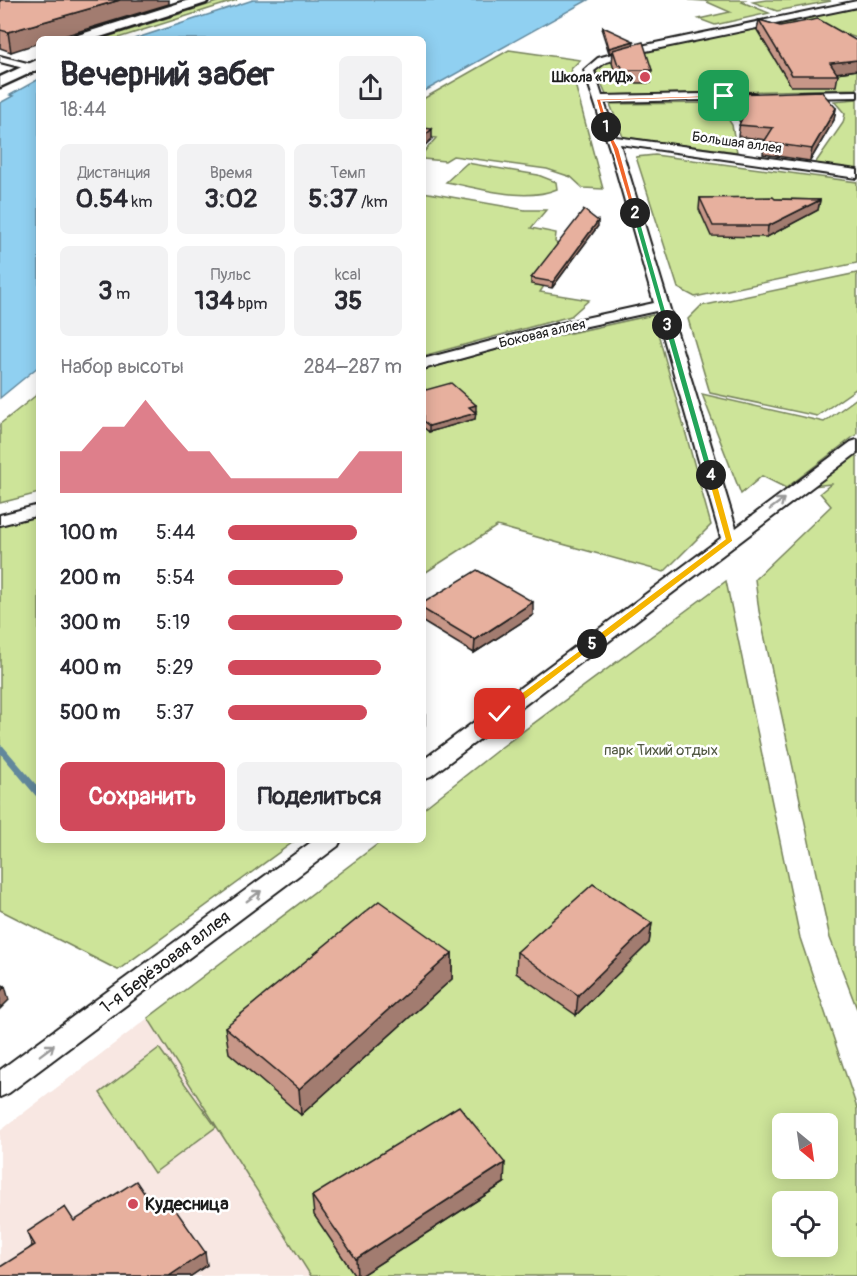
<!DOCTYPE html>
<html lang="ru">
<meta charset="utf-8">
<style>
body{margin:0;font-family:Pangolin,sans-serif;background:#f2f2f3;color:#2b2b33;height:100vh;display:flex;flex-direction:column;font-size:22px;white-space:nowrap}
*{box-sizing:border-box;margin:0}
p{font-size:20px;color:#7c7c81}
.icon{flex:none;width:33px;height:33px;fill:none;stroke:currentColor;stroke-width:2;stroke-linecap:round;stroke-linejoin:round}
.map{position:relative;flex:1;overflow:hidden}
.panel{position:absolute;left:36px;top:36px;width:390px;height:807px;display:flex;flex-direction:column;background:#fff;border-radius:9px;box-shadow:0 3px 15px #0003}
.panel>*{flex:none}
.needle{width:39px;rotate:151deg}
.buttons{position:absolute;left:772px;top:1113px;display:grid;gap:12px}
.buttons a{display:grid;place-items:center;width:66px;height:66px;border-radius:9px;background:#fff;box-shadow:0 3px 15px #0003;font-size:30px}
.pin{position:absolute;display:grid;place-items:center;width:51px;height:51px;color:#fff;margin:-26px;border-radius:12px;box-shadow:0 3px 9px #0006}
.km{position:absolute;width:30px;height:30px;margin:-15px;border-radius:50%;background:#222;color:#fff;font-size:16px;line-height:30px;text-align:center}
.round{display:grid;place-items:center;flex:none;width:63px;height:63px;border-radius:9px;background:#f2f2f3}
.overview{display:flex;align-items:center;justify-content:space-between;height:102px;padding:0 24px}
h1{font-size:33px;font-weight:700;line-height:45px}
.figures{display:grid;grid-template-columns:repeat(3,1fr);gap:9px;height:102px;padding:6px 24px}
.figures div{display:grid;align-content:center;border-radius:9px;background:#f2f2f3;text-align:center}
.figures b{font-size:26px;font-weight:700}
.figures small{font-size:16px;font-weight:400}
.figures p{font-size:16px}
.chart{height:168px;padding:12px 24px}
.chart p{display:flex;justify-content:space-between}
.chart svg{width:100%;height:108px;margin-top:6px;fill:#d1495b;opacity:.7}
.button{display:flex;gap:12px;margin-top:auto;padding:12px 24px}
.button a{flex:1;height:69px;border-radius:9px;background:#d1495b;color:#fff;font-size:24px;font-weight:700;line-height:69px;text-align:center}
.button a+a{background:#f2f2f3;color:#2b2b33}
ul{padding:0 24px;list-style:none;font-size:20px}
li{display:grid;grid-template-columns:96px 72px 1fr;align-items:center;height:45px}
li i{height:15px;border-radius:8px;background:#d1495b}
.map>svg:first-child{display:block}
.built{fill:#f8e7e2}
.green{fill:#cde499;stroke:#74805a;stroke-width:1.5;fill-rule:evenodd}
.water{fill:#90d0f1;stroke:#62889c;stroke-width:1.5}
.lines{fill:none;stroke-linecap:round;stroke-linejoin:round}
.stream{fill:#62889c;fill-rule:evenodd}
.minor-casing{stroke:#1c1c1c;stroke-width:4}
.secondary-casing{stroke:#1c1c1c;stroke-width:5}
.minor{fill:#fff;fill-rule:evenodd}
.secondary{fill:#fff;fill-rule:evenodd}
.wall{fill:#c79788;stroke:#1c1c1c;stroke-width:1.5}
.shaded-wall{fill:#a27b6f;stroke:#1c1c1c;stroke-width:1.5}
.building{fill:#e7b09e;stroke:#1c1c1c;stroke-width:1.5}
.oneway{stroke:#999}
.split-1{fill:#f0652b;stroke:#fff;stroke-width:1.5}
.split-2{fill:#f0652b;stroke:#fff;stroke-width:1.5}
.split-3{fill:#22a559;stroke:#fff;stroke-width:1.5}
.split-4{fill:#22a559;stroke:#fff;stroke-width:1.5}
.split-5{fill:#f5b400;stroke:#fff;stroke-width:1.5}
.split-6{fill:#f5b400;stroke:#fff;stroke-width:1.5}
.poi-dot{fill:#d1495b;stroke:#fff;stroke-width:2}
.labels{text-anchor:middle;stroke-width:5;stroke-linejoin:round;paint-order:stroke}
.far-poi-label{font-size:14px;font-weight:bold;fill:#1c1c1c;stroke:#fff;text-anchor:end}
.far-street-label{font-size:14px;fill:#1c1c1c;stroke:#fff}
.park-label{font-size:15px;fill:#515842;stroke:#fff}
.near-street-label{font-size:18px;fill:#1c1c1c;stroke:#fff}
.near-poi-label{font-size:18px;font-weight:bold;fill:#1c1c1c;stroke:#fff;text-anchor:start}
</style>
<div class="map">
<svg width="857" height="1276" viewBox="0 0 857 1276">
<rect width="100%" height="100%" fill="#fff"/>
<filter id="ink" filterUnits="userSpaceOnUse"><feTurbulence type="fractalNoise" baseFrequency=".0167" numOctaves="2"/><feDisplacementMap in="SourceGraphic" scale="12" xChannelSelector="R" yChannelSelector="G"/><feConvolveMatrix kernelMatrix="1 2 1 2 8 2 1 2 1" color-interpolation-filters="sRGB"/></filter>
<g filter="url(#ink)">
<polygon class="built" points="148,1018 311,1276 0,1276 0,1131"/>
<g class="green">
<polygon points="223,0 237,0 115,39 101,39"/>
<polygon points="689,0 745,0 742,2 769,13 715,25 699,19 730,12 705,1"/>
<polygon points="766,0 828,0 831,1 777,11 753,2"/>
<polygon points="857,8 857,38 799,19"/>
<polygon points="792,22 844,39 857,47 857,89 606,95 596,71 608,61 655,48"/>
<polygon points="509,50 580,60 571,69 603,189 583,188 571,177 547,169 453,156 445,161 423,159 423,153 436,138 423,136 423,99"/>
<polygon points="857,99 857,170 814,165 843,123 845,114 834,101"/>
<polygon points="718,103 732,125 737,152 623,137 610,104"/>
<polygon points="655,155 857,182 857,263 695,297 678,288 636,157"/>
<path d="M467,163L538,175L556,182L557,189C524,203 481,188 446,182Z"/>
<polygon points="423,192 525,210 546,210 531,228 556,233 555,242 560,246 531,284 544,286 540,292 589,300 571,316 423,356"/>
<polygon points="857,273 857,388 817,416 710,393 688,319 701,306"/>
<polygon points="653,315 711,525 664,572 497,526 423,574 423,370 511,346"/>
<polygon points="39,393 39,493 0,503 0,424"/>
<polygon points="702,394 824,422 857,398 857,434 786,488 762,476 741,494"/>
<polygon points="857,452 857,1009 830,938 759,611 755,579 831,506 820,493 831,484 812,486"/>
<polygon points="39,512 39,840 296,840 118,970 0,910 0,524"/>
<path d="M726,581L800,938L857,1108V1276H311L148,1018L383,840H423V809L499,749ZM783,1124H828V1168H783ZM783,1202H828V1246H783Z"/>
<polygon points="159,1048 216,1127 154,1173 100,1093"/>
</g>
<g class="water">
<polygon points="253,0 588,0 423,92 423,39 134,39"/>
<polygon points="39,79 39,366 0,398 0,103 13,96 10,95"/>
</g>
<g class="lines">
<polygon class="stream" points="0,745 3,746 39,788 39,797 36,796 0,753"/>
<defs>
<g id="minor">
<polygon points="857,1 857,7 646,51 606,62 594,71 602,96 754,93 759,96 754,99 604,102 616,137 857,170 857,178 620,144 736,528 851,442 857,440 857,453 431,776 423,779 423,760 721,538 656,311 546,335 423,369 423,359 544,327 654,303 610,149 584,70 598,58 641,46"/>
<polygon points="0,56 35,65 36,67 31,70 0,62"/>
<polygon points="857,91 857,97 799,98 794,95 799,92"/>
<polygon points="39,505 39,515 0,525 0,515"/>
<polygon points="314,840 341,840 338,846 9,1093 0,1097 0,1070"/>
</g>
<g id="secondary">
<polygon points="189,0 208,0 206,3 94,39 73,39 75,36"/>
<polygon points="39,59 39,69 0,87 0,77"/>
</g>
</defs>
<use href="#minor" class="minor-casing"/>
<use href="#secondary" class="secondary-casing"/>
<use href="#minor" class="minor"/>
<use href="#secondary" class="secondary"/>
</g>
<g class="wall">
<polygon points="0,0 169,4 54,39 39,39 11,52 0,48"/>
<polygon points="759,20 780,26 857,41 857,70 836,73 838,75 836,86 791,86 757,30"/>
<polygon points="603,27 633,44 652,70 651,83 622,83 620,78 617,79 612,63 613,51 609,53 602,31"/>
<polygon points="730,94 836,108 834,120 810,161 763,154 764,142 766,140 738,136 740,122 728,105"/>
<polygon points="700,198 775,199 820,200 818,210 767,237 711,236 699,209"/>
<polygon points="598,226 552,288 531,284 531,278"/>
<polygon points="423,387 426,390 476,411 474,412 475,419 429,432 423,427"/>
<polygon points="423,603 533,615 474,653 423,622"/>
<polygon points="652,923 649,943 576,1015 516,973 517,952"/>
<polygon points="452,953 452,979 301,1115 229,1053 225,1027"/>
<polygon points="504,1183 360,1276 354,1274 314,1215 312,1196"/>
<polygon points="154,1208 207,1265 191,1276 0,1276 32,1246 27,1232 74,1221"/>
</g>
<g class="shaded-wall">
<polygon points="120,0 169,0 169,4 54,39 39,39 39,43 11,52 8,32"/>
<polygon points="634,41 633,46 609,53 609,48"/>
<polygon points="857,60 857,70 828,74 830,63"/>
<polygon points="836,108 834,120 810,161 812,149"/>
<polygon points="432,129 432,139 423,147 423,137"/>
<polygon points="820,200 818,210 767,237 768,226"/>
<polygon points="598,221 598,226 552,288 553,282"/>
<polygon points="476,405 476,411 469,413 469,407"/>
<polygon points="476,413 475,419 429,432 429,426"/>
<polygon points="533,602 533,615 474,653 475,640"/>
<polygon points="425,711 425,725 423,726 423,712"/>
<polygon points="652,923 649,943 576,1015 578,995"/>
<polygon points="452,953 452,979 301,1115 299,1089"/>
<polygon points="5,986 9,1000 0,1009 0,992"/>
<polygon points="505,1163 504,1183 360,1276 357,1276 356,1259"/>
<polygon points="205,1252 207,1265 191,1276 169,1276"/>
</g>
<g class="building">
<polygon points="0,0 120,0 8,32 0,30"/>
<polygon points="818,19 857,41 857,60 830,63 838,75 792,75 759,20 780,26"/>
<polygon points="603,27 634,41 609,48"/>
<polygon points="643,42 652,70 623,70 621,65 618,65 613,50"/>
<polygon points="821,91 836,108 812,149 764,142 773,128 739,125 744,114 730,94"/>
<polygon points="423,128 432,129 423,137"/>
<polygon points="773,197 775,199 820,200 768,226 713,226 700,198"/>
<polygon points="584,210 598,221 553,282 531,278"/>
<polygon points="451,383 476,405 469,407 476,413 429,426 423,421 423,387 426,390"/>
<polygon points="477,570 533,602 475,640 423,609 423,603"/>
<polygon points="593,884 652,923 578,995 517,952"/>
<polygon points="379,901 452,953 299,1089 225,1027"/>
<polygon points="0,984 5,986 0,992"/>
<polygon points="459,1106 505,1163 356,1259 312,1196"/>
<polygon points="136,1181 154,1208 168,1199 205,1252 169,1276 0,1276 0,1267 35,1245 27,1232 65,1207 74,1221"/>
</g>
<defs><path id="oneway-shaft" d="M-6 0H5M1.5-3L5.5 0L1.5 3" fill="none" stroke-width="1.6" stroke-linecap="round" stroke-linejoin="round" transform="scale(1.5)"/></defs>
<g class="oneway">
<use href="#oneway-shaft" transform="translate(777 504) rotate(-37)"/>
<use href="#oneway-shaft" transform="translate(254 896) rotate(-36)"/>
<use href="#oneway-shaft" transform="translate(47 1050) rotate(-37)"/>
</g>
</g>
<polygon class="split-1" points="724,95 726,97 601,101 609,127 606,128 604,127 596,99"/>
<polygon class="split-2" points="606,125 619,149 637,214 632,213 613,149 604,127"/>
<polygon class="split-3" points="635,211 638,213 670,326 664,325 632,213"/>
<polygon class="split-4" points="667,323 671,325 714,476 707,475 664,325"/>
<polygon class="split-5" points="711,472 715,475 733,541 595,646 588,646 588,642 725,539 707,475"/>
<polygon class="split-6" points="592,641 597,644 595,646 504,716 497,716 497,711"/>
<g class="poi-dot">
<circle cx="645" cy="77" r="6"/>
<circle cx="133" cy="1204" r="6"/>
</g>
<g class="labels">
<g class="far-poi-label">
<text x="633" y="82">Школа «РИД»</text>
</g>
<g class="far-street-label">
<text transform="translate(737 142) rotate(8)" y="5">Большая аллея</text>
<text transform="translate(542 333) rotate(-13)" y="5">Боковая аллея</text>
</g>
<g class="park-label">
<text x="661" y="755">парк Тихий отдых</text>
</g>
<g class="near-street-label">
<text transform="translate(165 962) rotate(-37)" y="6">1-я Берёзовая аллея</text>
</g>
<g class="near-poi-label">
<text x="145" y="1210">Кудесница</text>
</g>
</g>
</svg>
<div class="buttons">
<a><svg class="needle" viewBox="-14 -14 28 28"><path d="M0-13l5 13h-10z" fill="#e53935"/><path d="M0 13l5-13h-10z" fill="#7c7c81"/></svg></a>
<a><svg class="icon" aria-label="locate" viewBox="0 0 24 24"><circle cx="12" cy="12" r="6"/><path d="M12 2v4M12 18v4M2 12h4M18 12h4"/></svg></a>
</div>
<div class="pin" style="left:724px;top:96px;background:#1e9e55"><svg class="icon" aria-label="arrive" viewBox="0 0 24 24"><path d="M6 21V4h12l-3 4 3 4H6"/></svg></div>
<div class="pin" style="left:500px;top:714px;background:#d93025"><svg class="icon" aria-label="check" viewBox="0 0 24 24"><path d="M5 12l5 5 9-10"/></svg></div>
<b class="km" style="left:606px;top:127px">1</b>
<b class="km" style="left:635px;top:213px">2</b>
<b class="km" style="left:667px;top:325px">3</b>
<b class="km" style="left:711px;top:475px">4</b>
<b class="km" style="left:592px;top:644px">5</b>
<section class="panel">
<div class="overview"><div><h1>Вечерний забег</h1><p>18:44</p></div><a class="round"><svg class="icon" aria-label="share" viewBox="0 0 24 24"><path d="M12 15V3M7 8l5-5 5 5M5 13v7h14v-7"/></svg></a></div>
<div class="figures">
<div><p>Дистанция</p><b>0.54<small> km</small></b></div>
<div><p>Время</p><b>3:02</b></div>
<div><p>Темп</p><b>5:37<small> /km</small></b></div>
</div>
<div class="figures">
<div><b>3<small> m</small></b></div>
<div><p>Пульс</p><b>134<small> bpm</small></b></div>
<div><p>kcal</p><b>35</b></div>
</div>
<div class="chart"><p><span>Набор высоты</span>284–287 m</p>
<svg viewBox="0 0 160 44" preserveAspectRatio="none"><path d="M0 44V27L10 27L20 17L30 17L40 6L50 17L60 27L70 27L80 38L90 38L100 38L110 38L120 38L130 38L140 27L150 27L160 27V44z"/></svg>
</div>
<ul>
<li><b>100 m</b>5:44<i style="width:74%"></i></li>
<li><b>200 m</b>5:54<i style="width:66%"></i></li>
<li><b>300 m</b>5:19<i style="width:100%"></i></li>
<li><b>400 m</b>5:29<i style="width:88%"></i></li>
<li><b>500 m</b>5:37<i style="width:80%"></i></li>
</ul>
<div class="button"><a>Сохранить</a><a>Поделиться</a></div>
</section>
</div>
